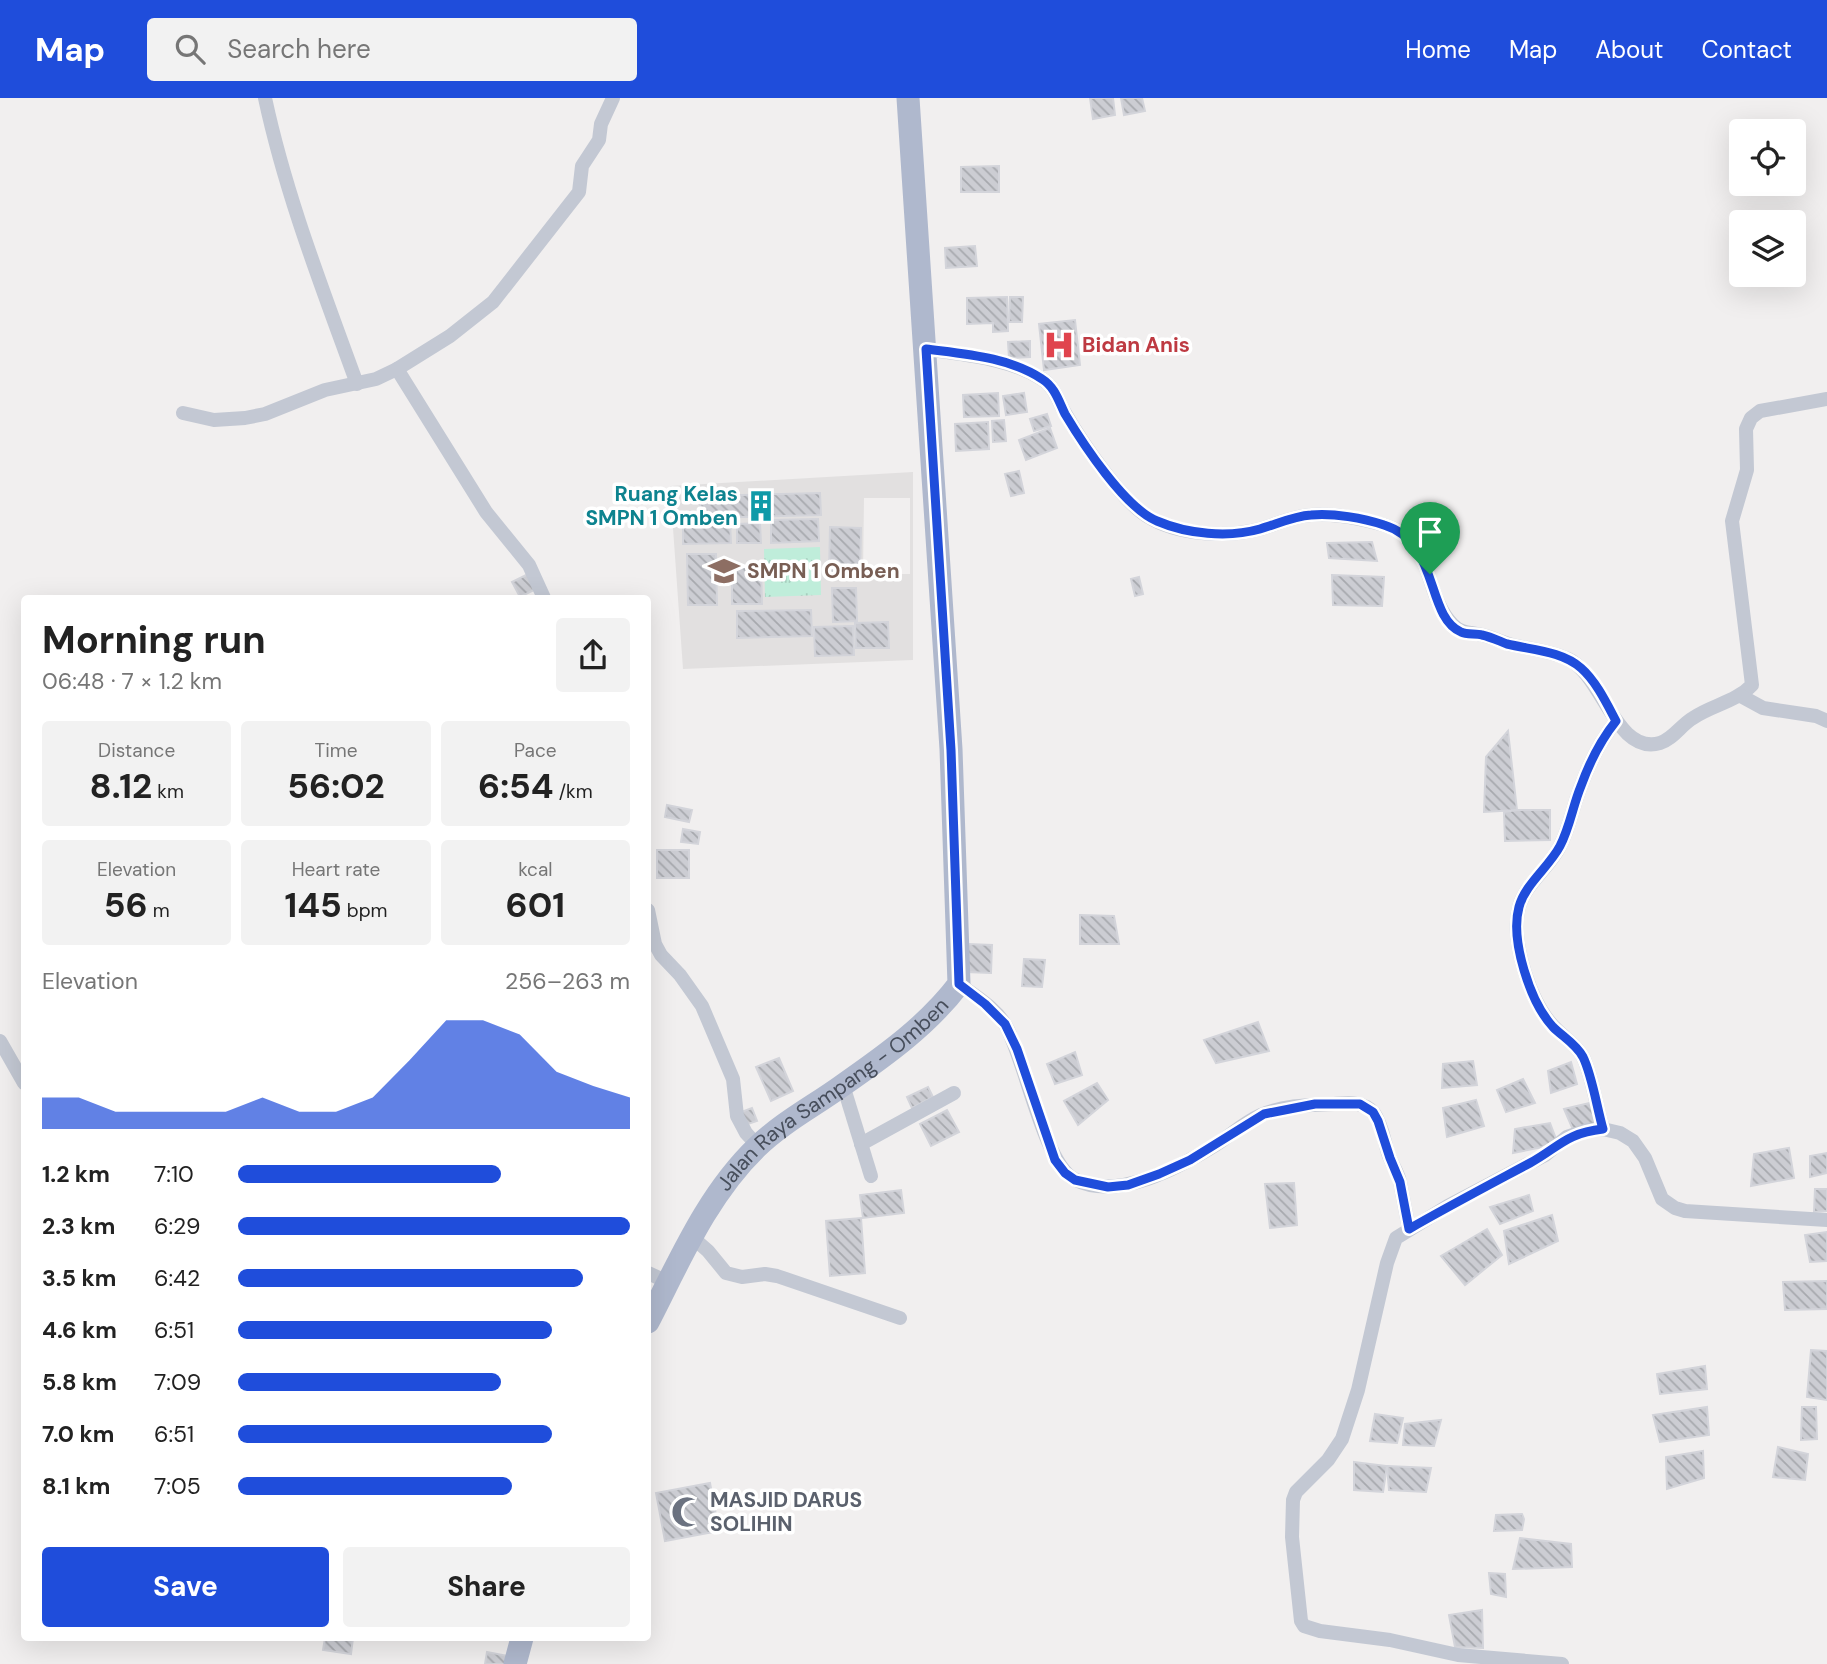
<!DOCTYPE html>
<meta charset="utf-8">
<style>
body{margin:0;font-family:"DM Sans",sans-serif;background:#f2f2f2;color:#222;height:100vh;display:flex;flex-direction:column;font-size:26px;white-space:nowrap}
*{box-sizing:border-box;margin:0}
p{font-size:23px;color:#767676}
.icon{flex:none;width:38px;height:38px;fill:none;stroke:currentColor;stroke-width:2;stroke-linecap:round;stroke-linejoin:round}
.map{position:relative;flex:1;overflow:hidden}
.side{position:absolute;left:21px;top:497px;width:630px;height:1046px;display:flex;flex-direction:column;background:#fff;border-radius:7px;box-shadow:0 7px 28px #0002}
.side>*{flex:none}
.controls{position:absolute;left:1729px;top:21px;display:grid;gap:14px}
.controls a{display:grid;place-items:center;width:77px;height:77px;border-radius:7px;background:#fff;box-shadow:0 7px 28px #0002;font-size:35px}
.pin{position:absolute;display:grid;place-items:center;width:60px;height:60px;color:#fff;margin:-72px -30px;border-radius:50% 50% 50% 0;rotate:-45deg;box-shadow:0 0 7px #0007}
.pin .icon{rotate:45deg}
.round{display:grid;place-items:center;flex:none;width:74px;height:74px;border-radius:7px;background:#f2f2f2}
.overview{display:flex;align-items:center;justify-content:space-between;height:119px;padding:0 21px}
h1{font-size:38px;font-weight:700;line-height:52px}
.metrics{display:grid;grid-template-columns:repeat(3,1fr);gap:10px;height:119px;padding:7px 21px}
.metrics div{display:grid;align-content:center;border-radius:7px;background:#f2f2f2;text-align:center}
.metrics b{font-size:35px;font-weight:700}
.metrics small{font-size:19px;font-weight:400}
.metrics p{font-size:19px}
.chart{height:196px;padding:14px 21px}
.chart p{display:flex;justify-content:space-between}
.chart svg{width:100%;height:126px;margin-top:7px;fill:#1f4ddb;opacity:.7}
.primary-button{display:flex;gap:14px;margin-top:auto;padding:14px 21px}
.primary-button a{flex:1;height:80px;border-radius:7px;background:#1f4ddb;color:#fff;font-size:28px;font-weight:700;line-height:80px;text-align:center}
.primary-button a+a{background:#f2f2f2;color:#222}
ul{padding:0 21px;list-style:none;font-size:23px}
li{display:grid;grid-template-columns:112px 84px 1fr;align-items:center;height:52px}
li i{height:18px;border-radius:9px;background:#1f4ddb}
header{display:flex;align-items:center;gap:42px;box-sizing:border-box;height:98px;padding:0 35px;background:#1f4ddb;color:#fff}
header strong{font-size:33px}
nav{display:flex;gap:38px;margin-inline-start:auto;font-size:24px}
.search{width:490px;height:63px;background:#f2f2f2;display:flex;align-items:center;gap:18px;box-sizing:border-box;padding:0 24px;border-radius:7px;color:#767676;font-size:26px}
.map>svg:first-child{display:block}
.education{fill:#e2e0e0;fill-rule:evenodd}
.park{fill:url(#park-tufts)}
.building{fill:url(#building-back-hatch);stroke:#d3d4da;stroke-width:2}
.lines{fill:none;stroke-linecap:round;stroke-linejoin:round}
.minor{stroke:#c3c8d3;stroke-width:14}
.primary{stroke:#afb8cd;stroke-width:23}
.route-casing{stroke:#fff;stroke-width:14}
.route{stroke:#1f4ddb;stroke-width:9}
.labels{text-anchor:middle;stroke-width:7;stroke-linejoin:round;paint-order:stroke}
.health-label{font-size:21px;font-weight:bold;fill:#be3a42;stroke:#fff;text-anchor:start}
.culture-label{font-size:21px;font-weight:bold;fill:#0d838f;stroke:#fff;text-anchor:end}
.education-label{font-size:21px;font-weight:bold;fill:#785e54;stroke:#fff;text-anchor:start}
.street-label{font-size:21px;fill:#474e5b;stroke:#fff}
.worship-label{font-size:21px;font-weight:bold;fill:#5b616d;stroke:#fff;text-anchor:start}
</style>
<header>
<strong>Map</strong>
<div class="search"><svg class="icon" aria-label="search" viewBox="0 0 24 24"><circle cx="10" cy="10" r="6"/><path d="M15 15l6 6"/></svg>Search here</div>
<nav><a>Home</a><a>Map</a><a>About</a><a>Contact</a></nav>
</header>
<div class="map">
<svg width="1827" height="1566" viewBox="0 0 1827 1566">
<defs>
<pattern id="park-tufts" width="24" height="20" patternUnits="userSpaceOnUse" patternTransform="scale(1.75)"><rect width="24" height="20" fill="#bfedda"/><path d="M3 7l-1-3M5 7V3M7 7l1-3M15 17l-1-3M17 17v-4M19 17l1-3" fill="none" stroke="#a6cdbd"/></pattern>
<pattern id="building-back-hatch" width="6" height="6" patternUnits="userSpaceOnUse" patternTransform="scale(1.75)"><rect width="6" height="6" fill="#cccdd3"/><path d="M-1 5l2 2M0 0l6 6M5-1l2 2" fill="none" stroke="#a7a9ae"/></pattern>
</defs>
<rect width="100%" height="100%" fill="#f1efef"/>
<path class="education" d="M913,374V562L683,571L670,388ZM820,396L821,417L701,420L700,399ZM864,400H910V476H863ZM818,422V443L771,444ZM730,423V445L684,446V424ZM830,429L861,430L859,477L829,476ZM716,456L717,506L688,507L687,457ZM732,469H761L762,506H732ZM811,512V538L737,540V513ZM888,524L889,549L856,550L855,525ZM814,529L853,557L815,558Z"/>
<polygon class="park" points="820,449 821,497 765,499 764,451"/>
<g class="building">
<polygon points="1090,0 1113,0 1115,17 1093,21"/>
<polygon points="1121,0 1142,0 1145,13 1124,17"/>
<polygon points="999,68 999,94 961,94 961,69"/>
<polygon points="975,148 977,168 946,170 945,150"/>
<polygon points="1007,199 1008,233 993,234 993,225 967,226 967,200"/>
<polygon points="1010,199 1023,199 1022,224 1009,224"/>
<polygon points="1075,222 1080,267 1044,272 1039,226"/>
<polygon points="1030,243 1030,259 1009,260 1008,244"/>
<polygon points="998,295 999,318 964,319 963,297"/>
<polygon points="1024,295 1027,314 1006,317 1003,298"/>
<polygon points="1047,316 1051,328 1034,333 1030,321"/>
<polygon points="1004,322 1006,343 993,344 992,323"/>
<polygon points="988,324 989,351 956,353 955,326"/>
<polygon points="1050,330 1057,350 1026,362 1019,342"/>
<polygon points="1019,373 1024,395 1011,398 1005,376"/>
<polygon points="820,395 821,417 701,420 700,398"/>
<polygon points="818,421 819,443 771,445 771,422"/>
<polygon points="730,423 731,445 683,446 683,424"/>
<polygon points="760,425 761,445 737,445 737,426"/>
<polygon points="830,429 861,430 860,477 829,477"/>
<polygon points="1372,444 1377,463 1329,460 1327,445"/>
<polygon points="687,456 716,456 717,507 688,507"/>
<polygon points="732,469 761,469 762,506 732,506"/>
<polygon points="530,475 538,490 520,499 512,484"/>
<polygon points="1332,477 1384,479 1382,508 1333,507"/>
<polygon points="1139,479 1143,496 1135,498 1131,481"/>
<polygon points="832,490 856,490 857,523 833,524"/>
<polygon points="811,512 812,538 737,540 737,513"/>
<polygon points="888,524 889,550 856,550 855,525"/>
<polygon points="853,528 854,557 815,558 814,529"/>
<polygon points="1508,633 1517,712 1484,714 1486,659"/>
<polygon points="667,707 692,712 689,724 665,719"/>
<polygon points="1517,712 1550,712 1550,742 1505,743 1504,714"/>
<polygon points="683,731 700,734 698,746 681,744"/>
<rect x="657" y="752" width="32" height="28"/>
<polygon points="1080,817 1114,818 1119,846 1080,846"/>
<polygon points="967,846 992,847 991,875 966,874"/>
<polygon points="1024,861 1045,862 1042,889 1022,888"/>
<polygon points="1258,924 1269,953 1216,965 1204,942"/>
<polygon points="1075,954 1082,977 1055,986 1047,966"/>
<polygon points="779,960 793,993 771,1003 756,969"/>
<polygon points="1473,963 1477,987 1442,990 1443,966"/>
<polygon points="1571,964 1577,986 1551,995 1548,973"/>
<polygon points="1523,981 1535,1005 1506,1014 1497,992"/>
<polygon points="1097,985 1108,1002 1078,1027 1064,1003"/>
<polygon points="928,989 933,999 912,1010 907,999"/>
<polygon points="1476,1002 1484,1028 1447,1039 1443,1010"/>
<polygon points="1590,1005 1609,1032 1577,1041 1564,1011"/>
<polygon points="752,1010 757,1023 745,1027 741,1014"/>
<polygon points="947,1012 959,1034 931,1048 920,1026"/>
<polygon points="1550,1025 1558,1046 1513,1055 1515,1031"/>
<polygon points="1789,1050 1794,1080 1751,1088 1754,1056"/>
<polygon points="1827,1055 1827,1075 1810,1079 1810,1058"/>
<polygon points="1294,1085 1297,1127 1270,1130 1265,1086"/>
<polygon points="1815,1091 1827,1091 1827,1113 1814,1114"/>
<polygon points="901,1092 904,1115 863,1120 860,1097"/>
<polygon points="1529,1097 1533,1113 1500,1126 1490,1109"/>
<polygon points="1552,1117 1558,1143 1509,1166 1504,1133"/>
<polygon points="861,1120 865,1175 830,1178 826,1123"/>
<polygon points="1487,1131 1502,1157 1465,1187 1441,1158"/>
<polygon points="1827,1134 1827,1163 1810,1164 1805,1137"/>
<polygon points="1827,1183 1827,1211 1785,1212 1783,1184"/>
<polygon points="1811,1252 1827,1253 1827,1302 1807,1299"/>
<polygon points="1705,1268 1707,1291 1660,1296 1657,1276"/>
<polygon points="1707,1309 1709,1337 1660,1344 1653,1317"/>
<polygon points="1802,1309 1816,1309 1817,1341 1801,1342"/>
<polygon points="1375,1316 1403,1320 1397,1345 1370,1343"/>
<polygon points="1441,1322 1434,1348 1403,1347 1405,1326"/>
<polygon points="1778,1349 1808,1356 1805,1382 1773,1379"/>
<polygon points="1703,1353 1704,1380 1667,1391 1666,1359"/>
<polygon points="1354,1364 1387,1368 1383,1394 1354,1392"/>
<polygon points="1387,1368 1431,1370 1426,1394 1389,1392"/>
<polygon points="710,1385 719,1433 665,1443 656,1395"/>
<polygon points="1522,1416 1524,1421 1522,1432 1494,1433 1496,1417"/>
<polygon points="1520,1440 1571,1446 1572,1469 1513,1471"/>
<polygon points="1489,1475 1505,1476 1506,1499 1491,1496"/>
<polygon points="1482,1512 1483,1550 1455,1549 1449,1517"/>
<polygon points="325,1540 353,1540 351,1556 323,1552"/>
<polygon points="487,1554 508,1558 507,1566 485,1566"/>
</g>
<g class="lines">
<g class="minor">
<path d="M265,0C286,98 323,192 357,286"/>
<path d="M926,251C964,257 1009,260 1042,281C1055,289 1058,303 1065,315C1081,343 1121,402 1147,418C1177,437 1226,440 1260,431C1277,426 1293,418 1311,417C1333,415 1362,421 1384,427C1436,442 1423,498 1453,527C1462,536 1470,534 1482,537C1492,539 1501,544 1512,547C1530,551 1550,553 1568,561C1602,576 1616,658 1660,645C1673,641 1681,627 1693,620C1712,607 1736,604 1752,587L1732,423L1747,372L1746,331L1751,320L1760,313L1827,301"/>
<polyline points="397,271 486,414 529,467 544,500"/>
<polyline points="183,315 214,322 245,320 265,316 325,292 376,281 397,271 450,238 493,204 579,94 582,68 599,42 601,26 613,0"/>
<polyline points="1741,598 1763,610 1816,618 1827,623"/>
<polyline points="648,812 655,846 661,857 680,877 702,908 733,981 737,1018 746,1035 758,1048"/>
<path d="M959,886C975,898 996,910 1006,928C1025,962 1044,1065 1074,1081C1117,1104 1180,1069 1217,1046C1232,1036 1245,1024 1261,1017C1284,1007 1310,1007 1334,1006C1348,1005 1364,1003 1374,1015C1382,1026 1384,1042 1388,1055C1391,1065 1398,1074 1400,1084C1403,1100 1406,1115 1409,1131"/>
<polyline points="0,943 24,985"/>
<polyline points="843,987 871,1078"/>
<path d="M1603,1031C1597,1011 1592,977 1583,959C1576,946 1563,939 1554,929C1530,904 1510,842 1519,809C1525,786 1549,770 1560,748C1570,729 1573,707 1581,688C1590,663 1600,643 1616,623"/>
<polyline points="861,1046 954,995"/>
<polyline points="692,1139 708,1153 726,1175 742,1179 765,1176 777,1178 900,1220"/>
<polyline points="648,1175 668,1184"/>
<polyline points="1562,1566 1458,1557 1390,1542 1320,1533 1304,1528 1301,1523 1292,1439 1293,1402 1296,1394 1328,1362 1342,1341 1358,1292 1387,1165 1396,1140 1448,1108 1545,1057 1567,1039 1588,1032 1603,1031 1620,1035 1633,1043 1645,1060 1662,1101 1675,1110 1685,1113 1827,1122"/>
</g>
<g class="primary">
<path id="s1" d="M648,1224C679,1164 707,1097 757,1049C783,1024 814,1008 843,987C886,957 928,927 959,886L951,651L908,0"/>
<polyline points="515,1566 522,1540"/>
</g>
</g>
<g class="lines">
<defs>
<path id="route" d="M926,251C964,256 1009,259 1042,281C1055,289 1059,304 1065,316C1083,346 1125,410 1157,423C1187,436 1228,440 1260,431C1277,426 1294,418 1311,417C1334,415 1363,420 1384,427C1440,444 1425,518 1461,534C1467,537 1476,535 1482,537C1491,539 1499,543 1507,546C1532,552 1562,553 1581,570C1596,583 1607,606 1616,623C1600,643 1590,663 1581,688C1573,707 1570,729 1560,748C1549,769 1525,786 1519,809C1510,842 1530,904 1553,929C1563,939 1576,946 1583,959C1592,977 1597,1010 1603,1031C1566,1035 1559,1049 1530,1065C1489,1087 1449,1108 1409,1131L1400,1084L1390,1060L1378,1023L1373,1014L1360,1006H1315L1264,1016L1190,1062L1159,1076L1128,1087L1108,1089L1075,1082L1065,1075L1055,1062L1017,951L1005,926L985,906L959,886L951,652Z"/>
</defs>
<use href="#route" class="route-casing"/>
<use href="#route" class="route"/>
</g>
<defs>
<symbol id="hospital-bare" viewBox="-9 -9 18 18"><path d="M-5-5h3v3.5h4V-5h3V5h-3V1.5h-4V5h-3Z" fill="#e0444e" stroke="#fff" stroke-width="2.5" paint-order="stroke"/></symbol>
<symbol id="building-bare" viewBox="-9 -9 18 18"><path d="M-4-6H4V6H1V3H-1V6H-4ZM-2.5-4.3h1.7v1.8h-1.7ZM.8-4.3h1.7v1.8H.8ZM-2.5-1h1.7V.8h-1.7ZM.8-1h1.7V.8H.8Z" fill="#0f9aa8" stroke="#fff" stroke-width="2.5" paint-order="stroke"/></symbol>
<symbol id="school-bare" viewBox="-9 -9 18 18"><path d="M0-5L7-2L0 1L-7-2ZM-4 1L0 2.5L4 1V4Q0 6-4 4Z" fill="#8d6e63" stroke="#fff" stroke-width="2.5" paint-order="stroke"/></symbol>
<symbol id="mosque-bare" viewBox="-9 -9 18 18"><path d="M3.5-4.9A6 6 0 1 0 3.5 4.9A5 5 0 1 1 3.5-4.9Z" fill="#6b7280" stroke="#fff" stroke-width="2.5" paint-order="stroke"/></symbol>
</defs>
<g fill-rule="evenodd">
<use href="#hospital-bare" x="1037" y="225" width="44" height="44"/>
<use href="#building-bare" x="739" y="386" width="44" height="44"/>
<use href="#school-bare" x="702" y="451" width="44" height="44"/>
<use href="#mosque-bare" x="665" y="1392" width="44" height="44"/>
</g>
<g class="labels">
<g class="health-label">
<text x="1082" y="254">Bidan Anis</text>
</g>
<g class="culture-label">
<text x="738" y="403">Ruang Kelas<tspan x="738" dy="24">SMPN 1 Omben</tspan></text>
</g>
<g class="education-label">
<text x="747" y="480">SMPN 1 Omben</text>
</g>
<g class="street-label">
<text dy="7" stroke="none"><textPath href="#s1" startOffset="299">Jalan Raya Sampang - Omben</textPath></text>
</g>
<g class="worship-label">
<text x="710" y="1409">MASJID DARUS<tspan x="710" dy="24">SOLIHIN</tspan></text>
</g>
</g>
</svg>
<div class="controls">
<a><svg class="icon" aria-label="locate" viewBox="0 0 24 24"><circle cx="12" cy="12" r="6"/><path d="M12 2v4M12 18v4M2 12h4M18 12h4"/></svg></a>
<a><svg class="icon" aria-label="layers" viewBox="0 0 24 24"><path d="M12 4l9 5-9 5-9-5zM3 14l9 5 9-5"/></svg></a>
</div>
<div class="pin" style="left:1430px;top:476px;background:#1e9e55"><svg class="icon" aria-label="arrive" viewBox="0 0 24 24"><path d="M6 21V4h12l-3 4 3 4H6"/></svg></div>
<section class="side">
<div class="overview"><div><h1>Morning run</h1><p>06:48 · 7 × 1.2 km</p></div><a class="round"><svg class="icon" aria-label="share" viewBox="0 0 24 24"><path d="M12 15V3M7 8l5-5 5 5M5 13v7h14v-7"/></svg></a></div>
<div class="metrics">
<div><p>Distance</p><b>8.12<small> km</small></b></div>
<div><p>Time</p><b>56:02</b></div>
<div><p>Pace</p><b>6:54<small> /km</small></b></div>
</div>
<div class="metrics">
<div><p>Elevation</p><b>56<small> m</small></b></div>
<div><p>Heart rate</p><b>145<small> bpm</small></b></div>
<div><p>kcal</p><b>601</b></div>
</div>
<div class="chart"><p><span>Elevation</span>256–263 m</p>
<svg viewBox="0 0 160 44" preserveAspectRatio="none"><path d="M0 44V33L10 33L20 38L30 38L40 38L50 38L60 33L70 38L80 38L90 33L100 20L110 6L120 6L130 11L140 24L150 29L160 33V44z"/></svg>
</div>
<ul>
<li><b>1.2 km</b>7:10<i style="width:67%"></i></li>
<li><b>2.3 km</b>6:29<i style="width:100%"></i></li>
<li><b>3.5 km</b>6:42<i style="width:88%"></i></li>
<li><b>4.6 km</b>6:51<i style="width:80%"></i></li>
<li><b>5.8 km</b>7:09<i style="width:67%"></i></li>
<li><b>7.0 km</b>6:51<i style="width:80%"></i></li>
<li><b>8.1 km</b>7:05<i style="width:70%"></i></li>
</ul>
<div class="primary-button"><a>Save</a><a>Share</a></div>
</section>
</div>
